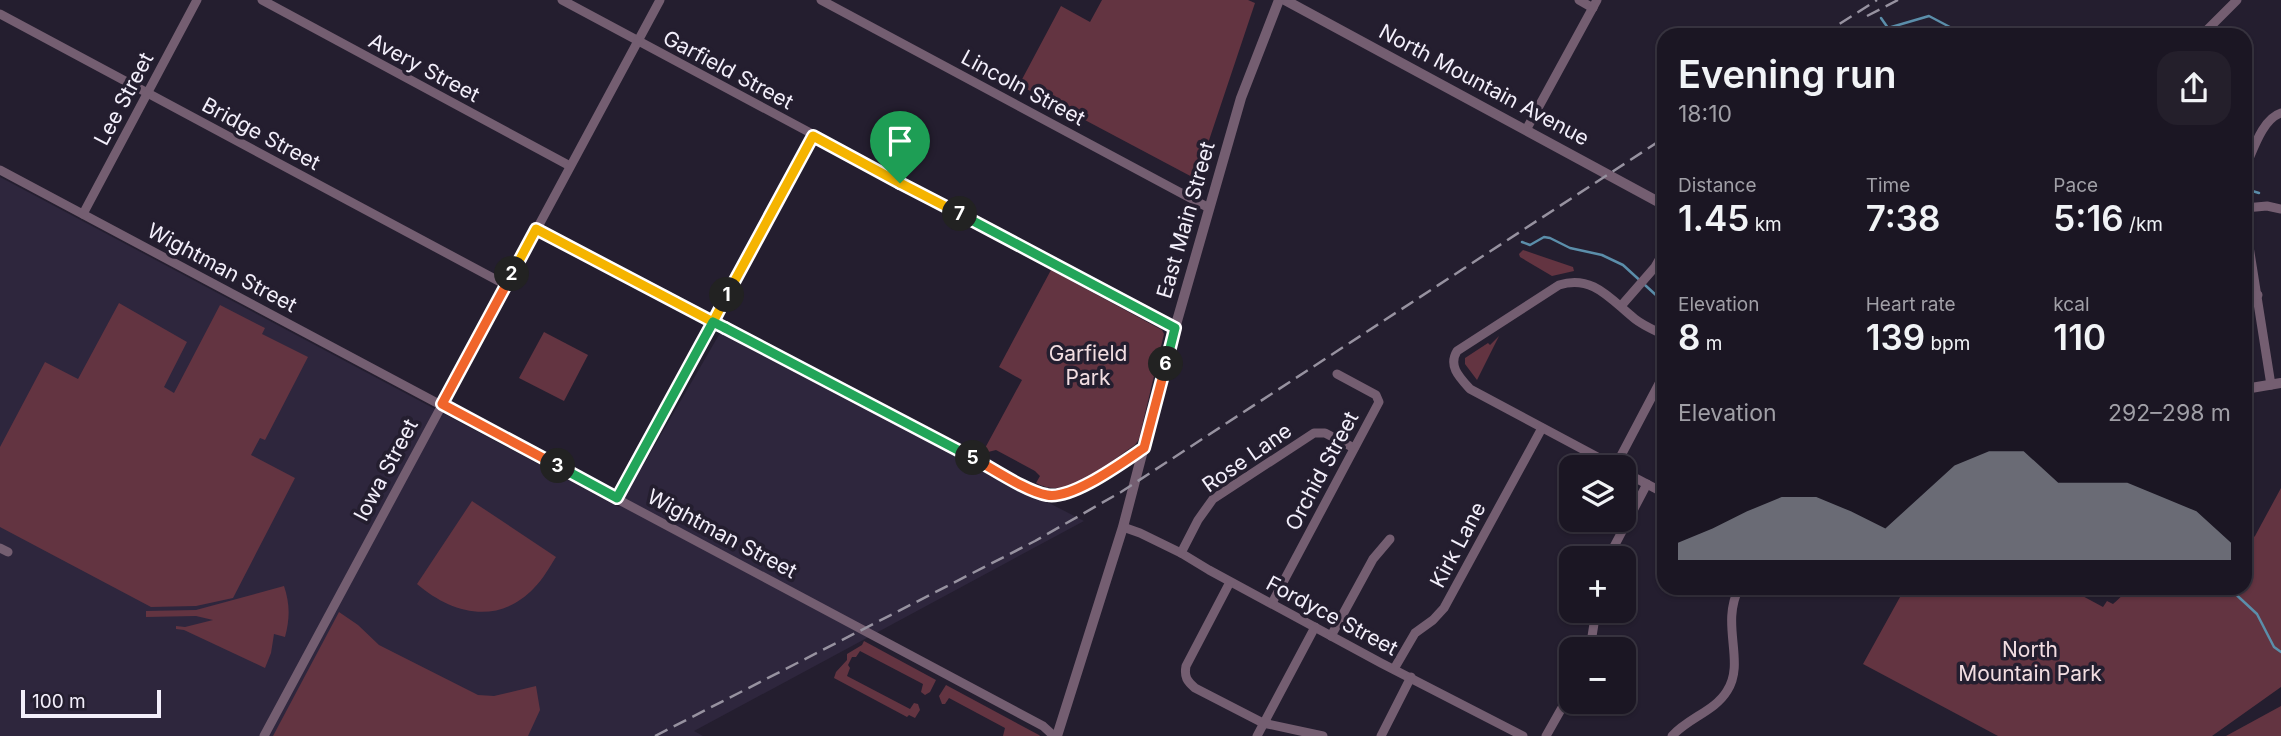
<!DOCTYPE html>
<meta charset="utf-8">
<style>
body{margin:0;font-family:Inter,sans-serif;background:#241f2b;color:#f1f3f6;height:100vh;display:flex;flex-direction:column;font-size:26px;white-space:nowrap}
*{box-sizing:border-box;margin:0}
p{font-size:23px;color:#a09fa6}
.icon{flex:none;width:38px;height:38px;fill:none;stroke:currentColor;stroke-width:2;stroke-linecap:round;stroke-linejoin:round}
.map{position:relative;flex:1;overflow:hidden}
.details{position:absolute;left:1657px;top:28px;width:595px;height:567px;display:flex;flex-direction:column;background:#1b1623;border-radius:21px;box-shadow:0 2px 5px #0004,0 0 0 2px #393541}
.details>*{flex:none}
.tools{position:absolute;left:1559px;top:455px;display:grid;gap:14px}
.tools a{display:grid;place-items:center;width:77px;height:77px;border-radius:14px;background:#1b1623;box-shadow:0 2px 5px #0004,0 0 0 2px #393541;font-size:35px}
.scale{position:absolute;left:21px;bottom:18px;width:140px;box-sizing:border-box;padding-left:7px;border:4px solid #f3effb;border-top:0;font-size:19px;line-height:24px;white-space:nowrap;color:#f3effb;-webkit-text-stroke:5px #241e2f;paint-order:stroke}
.pin{position:absolute;display:grid;place-items:center;width:60px;height:60px;color:#fff;margin:-72px -30px;border-radius:50% 50% 50% 0;rotate:-45deg;box-shadow:0 0 7px #0007}
.pin .icon{rotate:45deg}
.km{position:absolute;width:35px;height:35px;margin:-18px;border-radius:50%;background:#222;color:#fff;font-size:19px;line-height:35px;text-align:center}
.round{display:grid;place-items:center;flex:none;width:74px;height:74px;border-radius:21px;background:#241f2b}
.overview{display:flex;align-items:center;justify-content:space-between;height:119px;padding:0 21px}
h1{font-size:38px;font-weight:600;line-height:52px}
.stats{display:grid;grid-template-columns:repeat(3,1fr);gap:10px;height:119px;padding:7px 21px}
.stats div{display:grid;align-content:center}
.stats b{font-size:35px;font-weight:600}
.stats small{font-size:19px;font-weight:400}
.stats p{font-size:19px}
.chart{height:196px;padding:14px 21px}
.chart p{display:flex;justify-content:space-between}
.chart svg{width:100%;height:126px;margin-top:7px;fill:#8c9099;opacity:.7}
.map>svg:first-child{display:block}
.built{fill:#2e263d}
.green{fill:#633441}
.lines{fill:none;stroke-linecap:round;stroke-linejoin:round}
.stream{stroke:#5b8eaa;stroke-width:2.5}
.minor{stroke:#745e71;stroke-width:9}
.tertiary{stroke:#745e71;stroke-width:10}
.rail{stroke:#9792a0;stroke-width:2.5;stroke-dasharray:14 7;stroke-linecap:butt}
.split-1-casing{stroke:#fff;stroke-width:14}
.split-2-casing{stroke:#fff;stroke-width:14}
.split-3-casing{stroke:#fff;stroke-width:14}
.split-4-casing{stroke:#fff;stroke-width:14}
.split-5-casing{stroke:#fff;stroke-width:14}
.split-6-casing{stroke:#fff;stroke-width:14}
.split-7-casing{stroke:#fff;stroke-width:14}
.split-8-casing{stroke:#fff;stroke-width:14}
.split-1{stroke:#f5b400;stroke-width:9}
.split-2{stroke:#f5b400;stroke-width:9}
.split-3{stroke:#f0652b;stroke-width:9}
.split-4{stroke:#22a559;stroke-width:9}
.split-5{stroke:#22a559;stroke-width:9}
.split-6{stroke:#f0652b;stroke-width:9}
.split-7{stroke:#22a559;stroke-width:9}
.split-8{stroke:#f5b400;stroke-width:9}
.labels{text-anchor:middle;stroke-width:7;stroke-linejoin:round;paint-order:stroke}
.street-label{font-size:21px;fill:#f3effb;stroke:#241e2f}
.park-label{font-size:21px;fill:#f2dde1;stroke:#241e2f}
</style>
<div class="map">
<svg width="2281" height="736" viewBox="0 0 2281 736">
<rect width="100%" height="100%" fill="#241e2f"/>
<polygon class="built" points="0,177 619,507 720,333 1084,521 694,731 703,736 0,736"/>
<g class="green">
<polygon points="1102,0 1248,0 1255,3 1196,179 1019,85 1061,6 1090,22"/>
<polygon points="1523,250 1573,267 1574,271 1552,276 1520,257 1519,254"/>
<path d="M1051,270L1162,330L1164,334L1139,439L1135,445C1109,462 1069,502 1036,483L1040,476L1035,471L996,450L988,452L984,450L1022,380L999,367Z"/>
<polygon points="119,303 187,342 164,387 174,393 220,305 265,328 262,334 308,357 265,440 260,438 251,455 295,478 233,598 196,606 151,607 0,527 0,447 45,362 78,379"/>
<polygon points="544,332 588,355 564,401 519,378"/>
<polygon points="1499,336 1477,380 1465,364 1465,358 1488,343 1490,345"/>
<path d="M2281,488V687L2212,736H1998L1863,664L1905,588H2079L2077,593L2103,607L2107,601L2113,604C2119,599 2125,592 2131,589C2151,582 2176,590 2195,595L2203,588H2245V546L2255,536Z"/>
<path d="M472,501L556,557C549,568 543,579 534,588C498,626 452,614 417,584Z"/>
<path d="M284,586C290,604 290,618 285,637L274,634L271,653L265,668L184,630L176,629V626L185,627L213,620L196,616L146,617V611L196,610Z"/>
<polygon points="339,612 358,625 379,645 478,695 494,696 536,686 540,710 528,736 273,736"/>
<polygon points="864,641 936,680 930,692 925,695 921,692 923,684 860,651 856,657 852,657 848,665 850,668 847,676 910,709 914,703 918,704 920,710 915,718 909,715 907,717 834,678 836,672 847,660 847,654 862,645"/>
<polygon points="946,685 1039,735 1040,736 1003,736 1005,728 949,698 945,704 942,704 939,696"/>
<polygon points="2281,706 2281,736 2226,736"/>
</g>
<g class="lines">
<g class="stream">
<polyline points="1881,18 1888,28 1929,16 1965,35"/>
<polyline points="2249,190 2259,193"/>
<polyline points="1522,242 1530,245 1544,237 1550,238 1570,248 1602,255 1623,265 1657,296 1664,300"/>
<polyline points="2229,588 2257,614 2274,647 2281,652"/>
</g>
<g class="minor">
<polyline points="262,0 570,166"/>
<polyline points="562,0 1175,328"/>
<polyline points="821,0 1209,208"/>
<polyline points="1579,0 1593,8"/>
<polyline points="0,14 506,285"/>
<polyline points="2202,35 2237,0"/>
<polyline points="1526,130 1597,0"/>
<path d="M2245,168C2253,151 2262,119 2281,113"/>
<polyline points="0,170 1043,726 1054,736"/>
<polyline points="2245,208 2267,206 2281,209"/>
<polyline points="83,214 197,0"/>
<polyline points="2245,221 2271,385"/>
<polyline points="536,229 1041,494 1056,496 1071,492 1145,448"/>
<polyline points="2245,297 2258,295"/>
<polyline points="1621,306 1655,267 1664,251"/>
<polyline points="1615,467 1664,374"/>
<path d="M1616,467L1470,389C1459,377 1448,366 1457,351L1559,285C1593,274 1611,300 1635,319C1644,326 1654,330 1664,335"/>
<polyline points="1624,472 1664,493"/>
<polyline points="617,498 813,136"/>
<polyline points="1123,527 1140,533 1181,553 1209,570 1381,663 1523,736"/>
<polyline points="0,548 8,552"/>
<polyline points="1181,553 1198,520 1213,499 1314,433 1325,433 1354,448"/>
<polyline points="1608,558 1647,484"/>
<path d="M1230,582L1186,666C1184,677 1187,681 1195,688L1263,723L1323,736"/>
<polyline points="1272,603 1379,402 1376,395 1337,374"/>
<polyline points="1331,636 1373,559 1390,539"/>
<polyline points="1590,649 1596,611"/>
<polyline points="1394,669 1415,633 1433,620 1444,608 1542,428"/>
<polyline points="264,736 660,0"/>
<polyline points="1257,736 1315,627"/>
<polyline points="1381,736 1411,677"/>
<polyline points="1546,736 1572,690"/>
<path d="M1672,736C1688,718 1715,711 1727,691C1746,662 1720,625 1739,588"/>
</g>
<g class="tertiary">
<polyline points="1285,0 1664,205"/>
<polyline points="2245,389 2281,383"/>
<polyline points="1057,736 1123,527 1175,328 1241,98 1279,0"/>
</g>
<g class="rail">
<polyline points="1867,16 1898,0"/>
<polyline points="1822,35 1877,0"/>
<polyline points="655,736 1035,541 1121,492 1664,138"/>
</g>
</g>
<g class="lines">
<defs>
<polyline id="split-1" points="727,295 813,136 900,183"/>
<polyline id="split-2" points="512,274 536,229 713,322 727,295"/>
<polyline id="split-3" points="512,274 442,404 558,466"/>
<polyline id="split-4" points="558,466 617,498 713,322 725,328"/>
<polyline id="split-5" points="725,328 973,458"/>
<path id="split-6" d="M973,458C992,468 1027,492 1047,495C1072,500 1123,462 1144,448L1166,364"/>
<polyline id="split-7" points="960,214 1175,328 1166,364"/>
<polyline id="split-8" points="900,183 960,214"/>
</defs>
<use href="#split-1" class="split-1-casing"/>
<use href="#split-2" class="split-2-casing"/>
<use href="#split-3" class="split-3-casing"/>
<use href="#split-4" class="split-4-casing"/>
<use href="#split-5" class="split-5-casing"/>
<use href="#split-6" class="split-6-casing"/>
<use href="#split-7" class="split-7-casing"/>
<use href="#split-8" class="split-8-casing"/>
<use href="#split-1" class="split-1"/>
<use href="#split-2" class="split-2"/>
<use href="#split-3" class="split-3"/>
<use href="#split-4" class="split-4"/>
<use href="#split-5" class="split-5"/>
<use href="#split-6" class="split-6"/>
<use href="#split-7" class="split-7"/>
<use href="#split-8" class="split-8"/>
</g>
<g class="labels">
<g class="street-label">
<text transform="translate(424 68) rotate(28)" y="7">Avery Street</text>
<text transform="translate(728 70) rotate(28)" y="7">Garfield Street</text>
<text transform="translate(1484 85) rotate(28)" y="7">North Mountain Avenue</text>
<text transform="translate(1023 88) rotate(28)" y="7">Lincoln Street</text>
<text transform="translate(124 99) rotate(-62)" y="7">Lee Street</text>
<text transform="translate(261 134) rotate(28)" y="7">Bridge Street</text>
<text transform="translate(1186 220) rotate(-74)" y="7">East Main Street</text>
<text transform="translate(222 268) rotate(28)" y="7">Wightman Street</text>
<text transform="translate(1247 458) rotate(-35)" y="7">Rose Lane</text>
<text transform="translate(386 470) rotate(-62)" y="7">Iowa Street</text>
<text transform="translate(1322 471) rotate(-62)" y="7">Orchid Street</text>
<text transform="translate(722 534) rotate(28)" y="7">Wightman Street</text>
<text transform="translate(1458 545) rotate(-62)" y="7">Kirk Lane</text>
<text transform="translate(1332 616) rotate(28)" y="7">Fordyce Street</text>
</g>
<g class="park-label">
<text x="1088" y="361">Garfield<tspan x="1088" dy="24">Park</tspan></text>
<text x="2030" y="657">North<tspan x="2030" dy="24">Mountain Park</tspan></text>
</g>
</g>
</svg>
<div class="tools">
<a><svg class="icon" aria-label="layers" viewBox="0 0 24 24"><path d="M12 4l9 5-9 5-9-5zM3 14l9 5 9-5"/></svg></a>
<a>+</a>
<a>−</a>
</div>
<div class="scale">100 m</div>
<div class="pin" style="left:900px;top:183px;background:#1e9e55"><svg class="icon" aria-label="arrive" viewBox="0 0 24 24"><path d="M6 21V4h12l-3 4 3 4H6"/></svg></div>
<b class="km" style="left:727px;top:295px">1</b>
<b class="km" style="left:512px;top:274px">2</b>
<b class="km" style="left:558px;top:466px">3</b>
<b class="km" style="left:973px;top:458px">5</b>
<b class="km" style="left:1166px;top:364px">6</b>
<b class="km" style="left:960px;top:214px">7</b>
<section class="details">
<div class="overview"><div><h1>Evening run</h1><p>18:10</p></div><a class="round"><svg class="icon" aria-label="share" viewBox="0 0 24 24"><path d="M12 15V3M7 8l5-5 5 5M5 13v7h14v-7"/></svg></a></div>
<div class="stats">
<div><p>Distance</p><b>1.45<small> km</small></b></div>
<div><p>Time</p><b>7:38</b></div>
<div><p>Pace</p><b>5:16<small> /km</small></b></div>
</div>
<div class="stats">
<div><p>Elevation</p><b>8<small> m</small></b></div>
<div><p>Heart rate</p><b>139<small> bpm</small></b></div>
<div><p>kcal</p><b>110</b></div>
</div>
<div class="chart"><p><span>Elevation</span>292–298 m</p>
<svg viewBox="0 0 160 44" preserveAspectRatio="none"><path d="M0 44V38L10 33L20 27L30 22L40 22L50 27L60 33L70 22L80 11L90 6L100 6L110 17L120 17L130 17L140 22L150 27L160 38V44z"/></svg>
</div>
</section>
</div>
